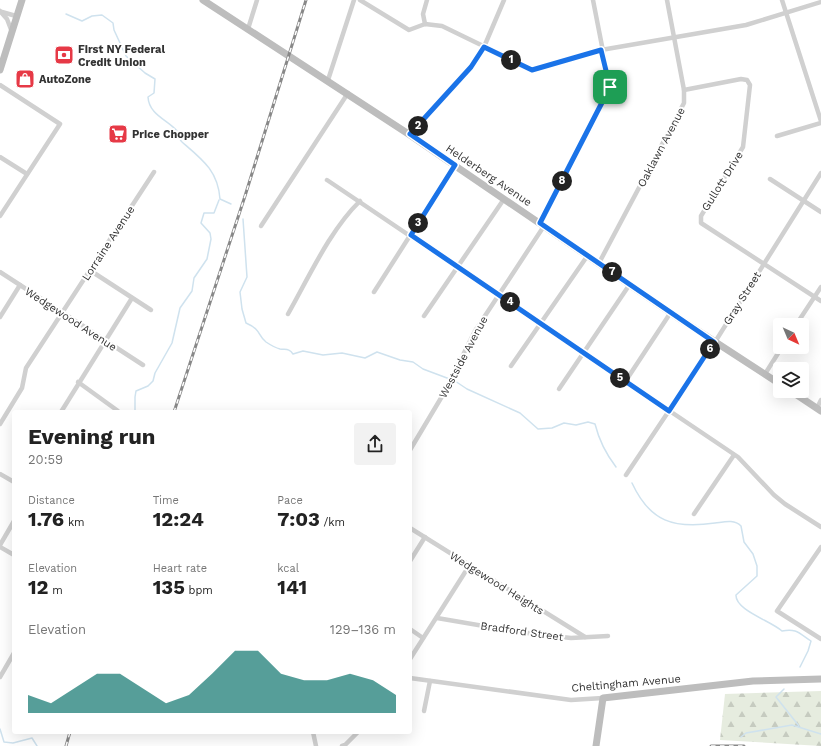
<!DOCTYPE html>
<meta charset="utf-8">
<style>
body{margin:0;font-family:"Work Sans",sans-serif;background:#f2f2f2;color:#222;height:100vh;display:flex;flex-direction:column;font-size:15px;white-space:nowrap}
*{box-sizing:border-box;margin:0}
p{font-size:13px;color:#767676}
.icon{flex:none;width:22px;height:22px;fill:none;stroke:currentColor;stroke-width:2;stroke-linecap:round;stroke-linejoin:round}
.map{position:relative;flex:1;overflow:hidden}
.side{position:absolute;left:12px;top:410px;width:400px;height:324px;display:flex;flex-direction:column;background:#fff;border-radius:4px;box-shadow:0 4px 16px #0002}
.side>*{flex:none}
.needle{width:26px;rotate:136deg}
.controls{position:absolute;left:773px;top:318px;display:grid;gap:8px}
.controls a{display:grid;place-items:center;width:36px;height:36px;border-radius:4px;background:#fff;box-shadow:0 4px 16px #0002;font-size:20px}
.pin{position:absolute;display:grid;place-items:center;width:34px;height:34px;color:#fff;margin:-17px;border-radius:8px;box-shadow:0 2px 6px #0006}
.km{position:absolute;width:20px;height:20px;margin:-10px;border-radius:50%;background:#222;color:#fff;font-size:11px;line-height:20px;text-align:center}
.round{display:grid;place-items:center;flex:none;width:42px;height:42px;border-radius:4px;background:#f2f2f2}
.headline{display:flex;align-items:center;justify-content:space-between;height:68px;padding:0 16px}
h1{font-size:22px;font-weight:700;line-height:30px}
.figures{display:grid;grid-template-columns:repeat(3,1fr);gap:6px;height:68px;padding:4px 16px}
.figures div{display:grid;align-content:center}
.figures b{font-size:20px;font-weight:700}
.figures small{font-size:11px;font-weight:400}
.figures p{font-size:11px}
.chart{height:112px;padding:8px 16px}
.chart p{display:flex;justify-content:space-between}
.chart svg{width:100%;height:72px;margin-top:4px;fill:#0f766e;opacity:.7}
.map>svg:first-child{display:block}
.forest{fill:url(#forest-firs)}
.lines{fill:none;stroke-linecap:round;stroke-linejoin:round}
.stream{stroke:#cfe2ee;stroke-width:1.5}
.street{stroke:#d0d0d0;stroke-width:4.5}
.secondary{stroke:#bdbdbd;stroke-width:7}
.rail-casing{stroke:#888;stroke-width:3}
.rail{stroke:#fff;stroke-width:1.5;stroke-dasharray:4.5;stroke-linecap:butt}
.route-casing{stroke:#fff;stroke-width:8}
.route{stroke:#1a73e8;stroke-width:5}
.labels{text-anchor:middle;stroke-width:4;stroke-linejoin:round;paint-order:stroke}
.poi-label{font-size:11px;font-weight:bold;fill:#333;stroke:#fff;text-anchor:start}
.street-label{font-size:11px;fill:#333;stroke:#fff}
</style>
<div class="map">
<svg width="821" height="746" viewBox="0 0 821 746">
<defs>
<pattern id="forest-firs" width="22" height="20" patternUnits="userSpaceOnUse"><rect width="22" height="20" fill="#e6ecdf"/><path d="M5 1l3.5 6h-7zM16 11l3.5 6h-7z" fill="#c6cbc0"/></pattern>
</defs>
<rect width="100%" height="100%" fill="#fff"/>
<polygon class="forest" points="821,691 821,746 720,740 725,694"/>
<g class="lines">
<g class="stream">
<path d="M66,14L82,21L92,16L102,15L113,23L114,30L126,56L145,73L155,79L154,93L148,97C149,115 168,120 177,131C180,135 179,140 182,142C203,160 218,171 220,199L231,204"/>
<path d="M243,219L247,277L240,292L242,309L246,323C262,330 257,335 266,342C269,344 276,348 280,349C286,350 289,348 293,354L303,351L323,355L342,353L365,358L377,352L400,360L413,362L423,369L455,381L467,389L520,413L538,429L552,428L564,423L576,425L588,422L595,424C599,440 606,454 616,467"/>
<polyline points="135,412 135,397 136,391 148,386 153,381 155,373 172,343 180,308 192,291 194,278 207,259 211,239 210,233 201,223 204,213 214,213 219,200"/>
<path d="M632,483C650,522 674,529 715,523C724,522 734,519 741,526L744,542L753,554L757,566V576L736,595C735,610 771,621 782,631C796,628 799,633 811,641L808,651L800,667"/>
<polyline points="784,689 776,697 799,726"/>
<polyline points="0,729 4,742 13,743 32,738 37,746"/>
<polyline points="741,737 746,733 792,725 821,734"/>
</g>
<g class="street">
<polyline points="360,0 409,30 425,24 442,26 533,70 601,50 746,25 821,2"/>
<polyline points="782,0 821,121"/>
<polyline points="0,11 7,19 12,32"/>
<polyline points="2,12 16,16"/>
<polyline points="425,24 423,14 427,0"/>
<polyline points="248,29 257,0"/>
<polyline points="328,80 354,0"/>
<polyline points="0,85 60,124 0,216"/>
<polyline points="684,90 741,79 747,80 750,85 743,147 701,216 701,223 821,301"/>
<polyline points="410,135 471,67 484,47 504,0"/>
<polyline points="777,136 821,123"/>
<polyline points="0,157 27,174"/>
<polyline points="770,179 821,212"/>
<polyline points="327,180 738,457 774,495 785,504 821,527"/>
<polyline points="540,223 610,87 593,0"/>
<polyline points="261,226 348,93"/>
<polyline points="599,263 684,103 684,90 667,0"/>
<polyline points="91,271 151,310"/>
<polyline points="0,272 143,365"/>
<polyline points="374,292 455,165"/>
<path d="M288,314C309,277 330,230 360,201"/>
<polyline points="424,316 504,199"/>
<polyline points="0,317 20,285"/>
<polyline points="796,325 821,287"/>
<polyline points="511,366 588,255"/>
<polyline points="765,374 782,347"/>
<polyline points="78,382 118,411"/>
<polyline points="625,382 671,312"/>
<polyline points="559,389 630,284"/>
<polyline points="817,408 821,400"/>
<polyline points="61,412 132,298"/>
<polyline points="0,424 22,388 26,368 154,172"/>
<polyline points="410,450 444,393 475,331 544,226"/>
<polyline points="0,474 14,482"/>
<polyline points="626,475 715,342 821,173"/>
<polyline points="694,514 734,455"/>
<polyline points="410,528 585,637"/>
<polyline points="0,545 14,521"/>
<polyline points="0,547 14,555"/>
<polyline points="821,547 777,611 821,639"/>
<polyline points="410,561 425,537"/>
<polyline points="437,618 519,632 571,638 608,636"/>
<polyline points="410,629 423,638"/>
<polyline points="410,659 469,566"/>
<polyline points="0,677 14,653"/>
<polyline points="410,678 571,700 603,698"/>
<polyline points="424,711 430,681"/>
<polyline points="313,732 316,746"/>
<polyline points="342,746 345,745 358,732"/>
</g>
<g class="secondary">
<polyline points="203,0 410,135 680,319 780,384"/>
<polyline points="0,70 22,0"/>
<polyline points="791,391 821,411"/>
<polyline points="596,746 603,698 753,681 821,679"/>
</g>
<defs>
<g id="rail">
<polyline points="174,412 245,196 306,0"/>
<polyline points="66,746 70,732"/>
<polyline points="711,746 744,746"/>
</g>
</defs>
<use href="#rail" class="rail-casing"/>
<use href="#rail" class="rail"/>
</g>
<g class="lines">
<defs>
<polygon id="route" points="484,47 532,70 601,50 610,87 540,223 714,342 669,411 411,235 455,165 410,134 471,67"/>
</defs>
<use href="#route" class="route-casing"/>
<use href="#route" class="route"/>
</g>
<defs>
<symbol id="bank-square" viewBox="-11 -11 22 22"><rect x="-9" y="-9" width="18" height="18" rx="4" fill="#e63946" stroke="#fff"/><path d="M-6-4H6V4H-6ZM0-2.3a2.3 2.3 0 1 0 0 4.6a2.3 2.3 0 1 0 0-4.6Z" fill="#fff"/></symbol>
<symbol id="shop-square" viewBox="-11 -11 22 22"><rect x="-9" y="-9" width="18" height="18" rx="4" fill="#e63946" stroke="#fff"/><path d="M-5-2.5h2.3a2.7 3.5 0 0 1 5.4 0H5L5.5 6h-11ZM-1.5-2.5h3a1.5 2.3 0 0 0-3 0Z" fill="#fff"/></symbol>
<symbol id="supermarket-square" viewBox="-11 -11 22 22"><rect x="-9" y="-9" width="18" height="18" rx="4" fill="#e63946" stroke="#fff"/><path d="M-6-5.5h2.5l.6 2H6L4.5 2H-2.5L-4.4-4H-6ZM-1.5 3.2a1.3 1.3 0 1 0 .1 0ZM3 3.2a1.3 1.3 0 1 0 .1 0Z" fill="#fff"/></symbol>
</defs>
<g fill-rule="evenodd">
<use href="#bank-square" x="53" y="44" width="22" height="22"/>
<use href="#shop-square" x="14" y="68" width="22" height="22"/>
<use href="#supermarket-square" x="107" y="123" width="22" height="22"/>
</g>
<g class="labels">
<g class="poi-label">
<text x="78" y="53">First NY Federal<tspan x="78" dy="13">Credit Union</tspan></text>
<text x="39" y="83">AutoZone</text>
<text x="132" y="138">Price Chopper</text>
</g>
<g class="street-label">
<text transform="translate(661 147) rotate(-62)" y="4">Oaklawn Avenue</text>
<text transform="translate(489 175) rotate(34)" y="4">Helderberg Avenue</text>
<text transform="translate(722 181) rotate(-58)" y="4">Gullott Drive</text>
<text transform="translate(108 243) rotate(-57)" y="4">Lorraine Avenue</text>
<text transform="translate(742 298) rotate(-58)" y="4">Gray Street</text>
<text transform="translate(71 319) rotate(33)" y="4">Wedgewood Avenue</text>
<text transform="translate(463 357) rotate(-62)" y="4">Westside Avenue</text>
<text transform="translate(497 583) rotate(32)" y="4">Wedgewood Heights</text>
<text transform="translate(522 631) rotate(8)" y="4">Bradford Street</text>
<text transform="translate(626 683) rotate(-5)" y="4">Cheltingham Avenue</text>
</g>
</g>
</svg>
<div class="controls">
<a><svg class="needle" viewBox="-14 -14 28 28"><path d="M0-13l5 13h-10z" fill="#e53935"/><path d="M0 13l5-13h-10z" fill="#767676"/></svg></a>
<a><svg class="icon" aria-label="layers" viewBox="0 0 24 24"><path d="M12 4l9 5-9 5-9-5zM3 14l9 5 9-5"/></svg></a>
</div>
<div class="pin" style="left:610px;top:87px;background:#1e9e55"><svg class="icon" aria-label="arrive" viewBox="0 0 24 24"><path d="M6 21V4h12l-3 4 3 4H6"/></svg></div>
<b class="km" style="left:511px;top:60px">1</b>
<b class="km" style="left:418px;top:126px">2</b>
<b class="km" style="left:418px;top:223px">3</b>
<b class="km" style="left:510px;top:302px">4</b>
<b class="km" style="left:620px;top:378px">5</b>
<b class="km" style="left:710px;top:349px">6</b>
<b class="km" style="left:612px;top:272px">7</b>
<b class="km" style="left:562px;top:181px">8</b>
<section class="side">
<div class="headline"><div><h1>Evening run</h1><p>20:59</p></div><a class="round"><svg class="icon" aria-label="share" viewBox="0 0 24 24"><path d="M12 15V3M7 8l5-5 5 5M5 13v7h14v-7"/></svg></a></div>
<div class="figures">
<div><p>Distance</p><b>1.76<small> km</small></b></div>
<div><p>Time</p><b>12:24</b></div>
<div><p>Pace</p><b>7:03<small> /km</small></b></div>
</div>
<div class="figures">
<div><p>Elevation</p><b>12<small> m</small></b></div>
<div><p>Heart rate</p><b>135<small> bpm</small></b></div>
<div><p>kcal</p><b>141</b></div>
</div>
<div class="chart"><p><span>Elevation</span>129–136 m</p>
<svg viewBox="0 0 160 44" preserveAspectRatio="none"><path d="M0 44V33L10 38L20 29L30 20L40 20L50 29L60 38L70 33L80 20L90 6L100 6L110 20L120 24L130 24L140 20L150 24L160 33V44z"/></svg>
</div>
</section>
</div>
